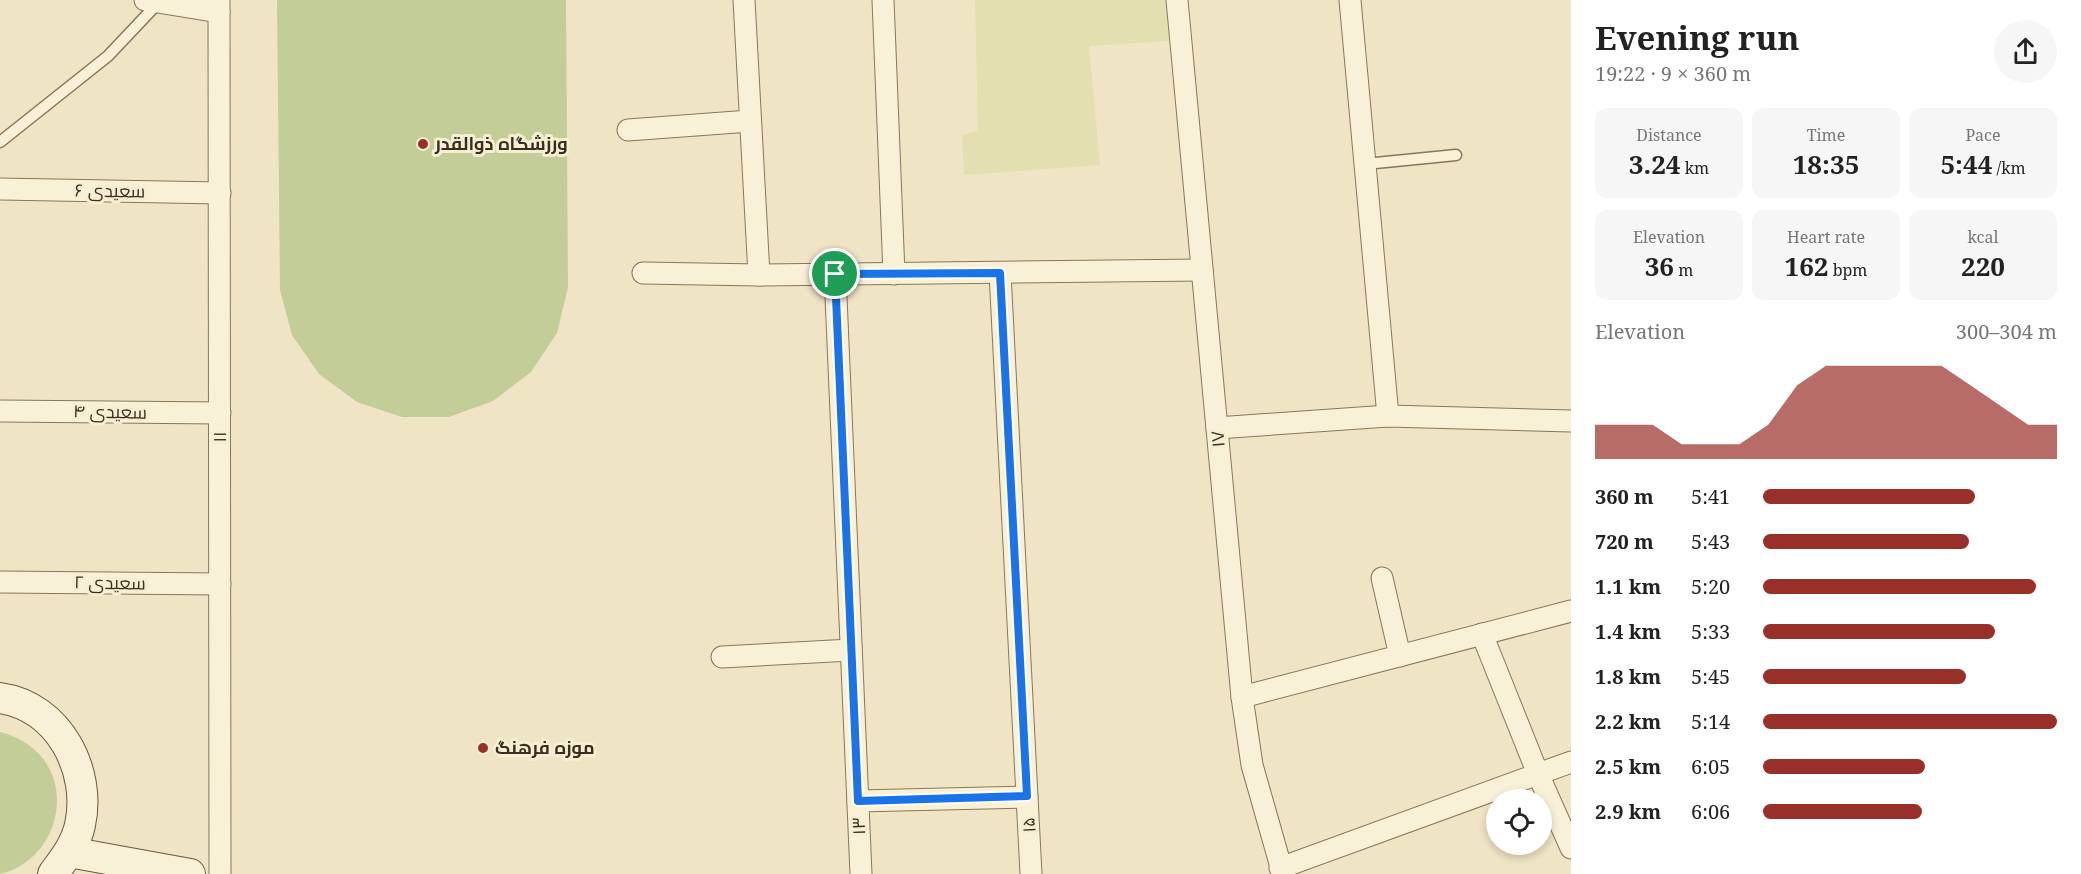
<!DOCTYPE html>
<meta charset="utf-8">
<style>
body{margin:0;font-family:"Noto Serif",Cairo,serif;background:#f6f6f6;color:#222;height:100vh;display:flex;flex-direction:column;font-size:22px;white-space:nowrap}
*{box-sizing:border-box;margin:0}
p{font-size:20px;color:#767676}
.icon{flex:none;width:33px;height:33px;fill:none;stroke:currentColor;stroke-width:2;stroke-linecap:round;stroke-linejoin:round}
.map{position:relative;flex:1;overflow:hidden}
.drawer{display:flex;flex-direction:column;background:#fff;width:510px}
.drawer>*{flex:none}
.controls{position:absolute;left:1486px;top:789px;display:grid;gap:12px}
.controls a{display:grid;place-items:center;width:66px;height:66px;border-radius:50%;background:#fff;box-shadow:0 3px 9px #0003;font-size:30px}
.pin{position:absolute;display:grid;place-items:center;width:51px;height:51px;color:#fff;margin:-26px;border:3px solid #fff;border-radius:50%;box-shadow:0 2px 6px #0007}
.round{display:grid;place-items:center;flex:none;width:63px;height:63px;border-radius:32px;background:#f6f6f6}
.overview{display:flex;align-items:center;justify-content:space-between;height:102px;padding:0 24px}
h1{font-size:33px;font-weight:700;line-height:45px}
.figures{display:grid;grid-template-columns:repeat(3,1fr);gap:9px;height:102px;padding:6px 24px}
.figures div{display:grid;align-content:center;border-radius:12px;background:#f6f6f6;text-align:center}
.figures b{font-size:26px;font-weight:700}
.figures small{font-size:16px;font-weight:400}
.figures p{font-size:16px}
.chart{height:168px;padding:12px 24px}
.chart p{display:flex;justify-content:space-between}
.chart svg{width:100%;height:108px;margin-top:6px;fill:#992f29;opacity:.7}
ul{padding:0 24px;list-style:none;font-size:20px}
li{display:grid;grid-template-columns:96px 72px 1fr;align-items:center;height:45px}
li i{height:15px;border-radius:8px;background:#992f29}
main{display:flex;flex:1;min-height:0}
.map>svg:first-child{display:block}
.farmland{fill:#e4dfb1}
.green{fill:#c3cd97}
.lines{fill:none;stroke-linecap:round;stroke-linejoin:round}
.lane-casing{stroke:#89765a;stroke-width:13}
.street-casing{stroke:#89765a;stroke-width:23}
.secondary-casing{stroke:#6b573d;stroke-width:32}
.lane{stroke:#f9f1d7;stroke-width:10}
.street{stroke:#f9f1d7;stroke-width:21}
.secondary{stroke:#f9f1d7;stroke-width:30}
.route-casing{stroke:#fff;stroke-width:12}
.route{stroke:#1a73e8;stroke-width:8}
.poi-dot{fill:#992f29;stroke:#f6eed3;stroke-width:2}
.labels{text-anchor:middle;stroke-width:6;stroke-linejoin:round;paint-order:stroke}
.poi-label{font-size:18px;font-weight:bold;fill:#392d1e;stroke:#f6eed3;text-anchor:start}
.street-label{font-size:18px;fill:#392d1e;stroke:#f6eed3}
</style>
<main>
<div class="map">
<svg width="1571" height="874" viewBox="0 0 1571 874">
<rect width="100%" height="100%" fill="#efe4c3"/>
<polygon class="farmland" points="975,0 1166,0 1169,41 1089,46 1100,165 964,175 962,135 978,131"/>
<g class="green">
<polygon points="277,0 566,0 568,287 557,333 531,372 493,401 449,417 402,417 357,402 319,374 292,335 280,290"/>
<path d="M0,732C14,736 26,741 37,752C77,792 53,862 0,874Z"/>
</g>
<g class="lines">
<defs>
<g id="lane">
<polyline points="0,142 108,56 159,2"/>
<polyline points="1365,164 1456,155"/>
</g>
<g id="street">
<polyline points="145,0 219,12"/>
<polyline points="219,0 220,874"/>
<polyline points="744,0 759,275"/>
<polyline points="883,0 894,274"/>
<polyline points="1177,0 1242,697 1252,765 1283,874"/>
<polyline points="1350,0 1388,416"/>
<polyline points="628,130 750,121"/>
<polyline points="0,189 220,193"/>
<polyline points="643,273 759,275 1202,270"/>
<polyline points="1000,273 1031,874"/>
<polyline points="835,274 861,874"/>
<polyline points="0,411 220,413"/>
<polyline points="1217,428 1388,416 1571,421"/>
<polyline points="1382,578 1400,656"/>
<polyline points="0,582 220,584"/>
<polyline points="1482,634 1538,774 1571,848"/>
<polyline points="722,657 851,650"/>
<polyline points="1242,697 1571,611"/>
<polyline points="858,801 1027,797"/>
<polyline points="1280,868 1571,762"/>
</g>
<g id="secondary">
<path d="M0,698C59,706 92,771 80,825C76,844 64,859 53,874"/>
<polyline points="69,852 190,874"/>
</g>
</defs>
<use href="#lane" class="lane-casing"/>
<use href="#street" class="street-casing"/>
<use href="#secondary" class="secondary-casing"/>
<use href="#lane" class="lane"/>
<use href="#street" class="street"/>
<use href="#secondary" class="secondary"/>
</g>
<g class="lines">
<defs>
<polygon id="route" points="1000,273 1027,796 858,801 835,274"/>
</defs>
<use href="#route" class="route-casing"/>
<use href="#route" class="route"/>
</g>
<g class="poi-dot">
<circle cx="423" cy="144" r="6"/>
<circle cx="483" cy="748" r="6"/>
</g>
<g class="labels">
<g class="poi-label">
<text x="435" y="150">ورزشگاه ذوالقدر</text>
<text x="495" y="754">موزه فرهنگ</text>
</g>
<g class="street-label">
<text transform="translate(110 191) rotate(1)" y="6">سعیدی ۶</text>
<text transform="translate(110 412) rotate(1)" y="6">سعیدی ۴</text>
<text transform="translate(220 437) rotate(-90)" y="6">۱۱</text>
<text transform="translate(1218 439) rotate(-95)" y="6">۱۷</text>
<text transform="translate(110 583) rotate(1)" y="6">سعیدی ۲</text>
<text transform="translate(1029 825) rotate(-93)" y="6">۱۵</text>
<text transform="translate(859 826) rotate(-92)" y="6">۱۳</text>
</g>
</g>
</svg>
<div class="controls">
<a><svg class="icon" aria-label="locate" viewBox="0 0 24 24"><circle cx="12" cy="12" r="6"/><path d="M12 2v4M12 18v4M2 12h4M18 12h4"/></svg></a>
</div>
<div class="pin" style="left:835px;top:274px;background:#1e9e55"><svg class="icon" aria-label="arrive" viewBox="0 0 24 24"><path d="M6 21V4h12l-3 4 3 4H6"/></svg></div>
</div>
<section class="drawer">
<div class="overview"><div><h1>Evening run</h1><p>19:22 · 9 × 360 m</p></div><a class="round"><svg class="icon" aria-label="share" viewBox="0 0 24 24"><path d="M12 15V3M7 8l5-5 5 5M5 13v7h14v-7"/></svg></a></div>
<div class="figures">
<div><p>Distance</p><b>3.24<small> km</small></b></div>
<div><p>Time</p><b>18:35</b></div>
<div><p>Pace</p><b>5:44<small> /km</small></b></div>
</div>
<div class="figures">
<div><p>Elevation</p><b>36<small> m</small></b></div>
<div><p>Heart rate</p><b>162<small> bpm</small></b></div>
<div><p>kcal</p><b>220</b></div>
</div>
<div class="chart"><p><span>Elevation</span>300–304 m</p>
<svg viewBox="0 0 160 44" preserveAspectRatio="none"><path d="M0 44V30L10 30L20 30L30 38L40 38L50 38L60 30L70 14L80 6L90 6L100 6L110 6L120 6L130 14L140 22L150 30L160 30V44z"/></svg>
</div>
<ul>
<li><b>360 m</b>5:41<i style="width:72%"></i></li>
<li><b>720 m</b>5:43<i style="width:70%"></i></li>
<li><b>1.1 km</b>5:20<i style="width:93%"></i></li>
<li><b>1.4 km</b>5:33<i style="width:79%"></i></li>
<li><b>1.8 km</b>5:45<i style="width:69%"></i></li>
<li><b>2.2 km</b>5:14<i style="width:100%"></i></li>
<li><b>2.5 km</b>6:05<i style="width:55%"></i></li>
<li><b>2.9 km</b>6:06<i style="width:54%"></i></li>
</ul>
</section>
</main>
